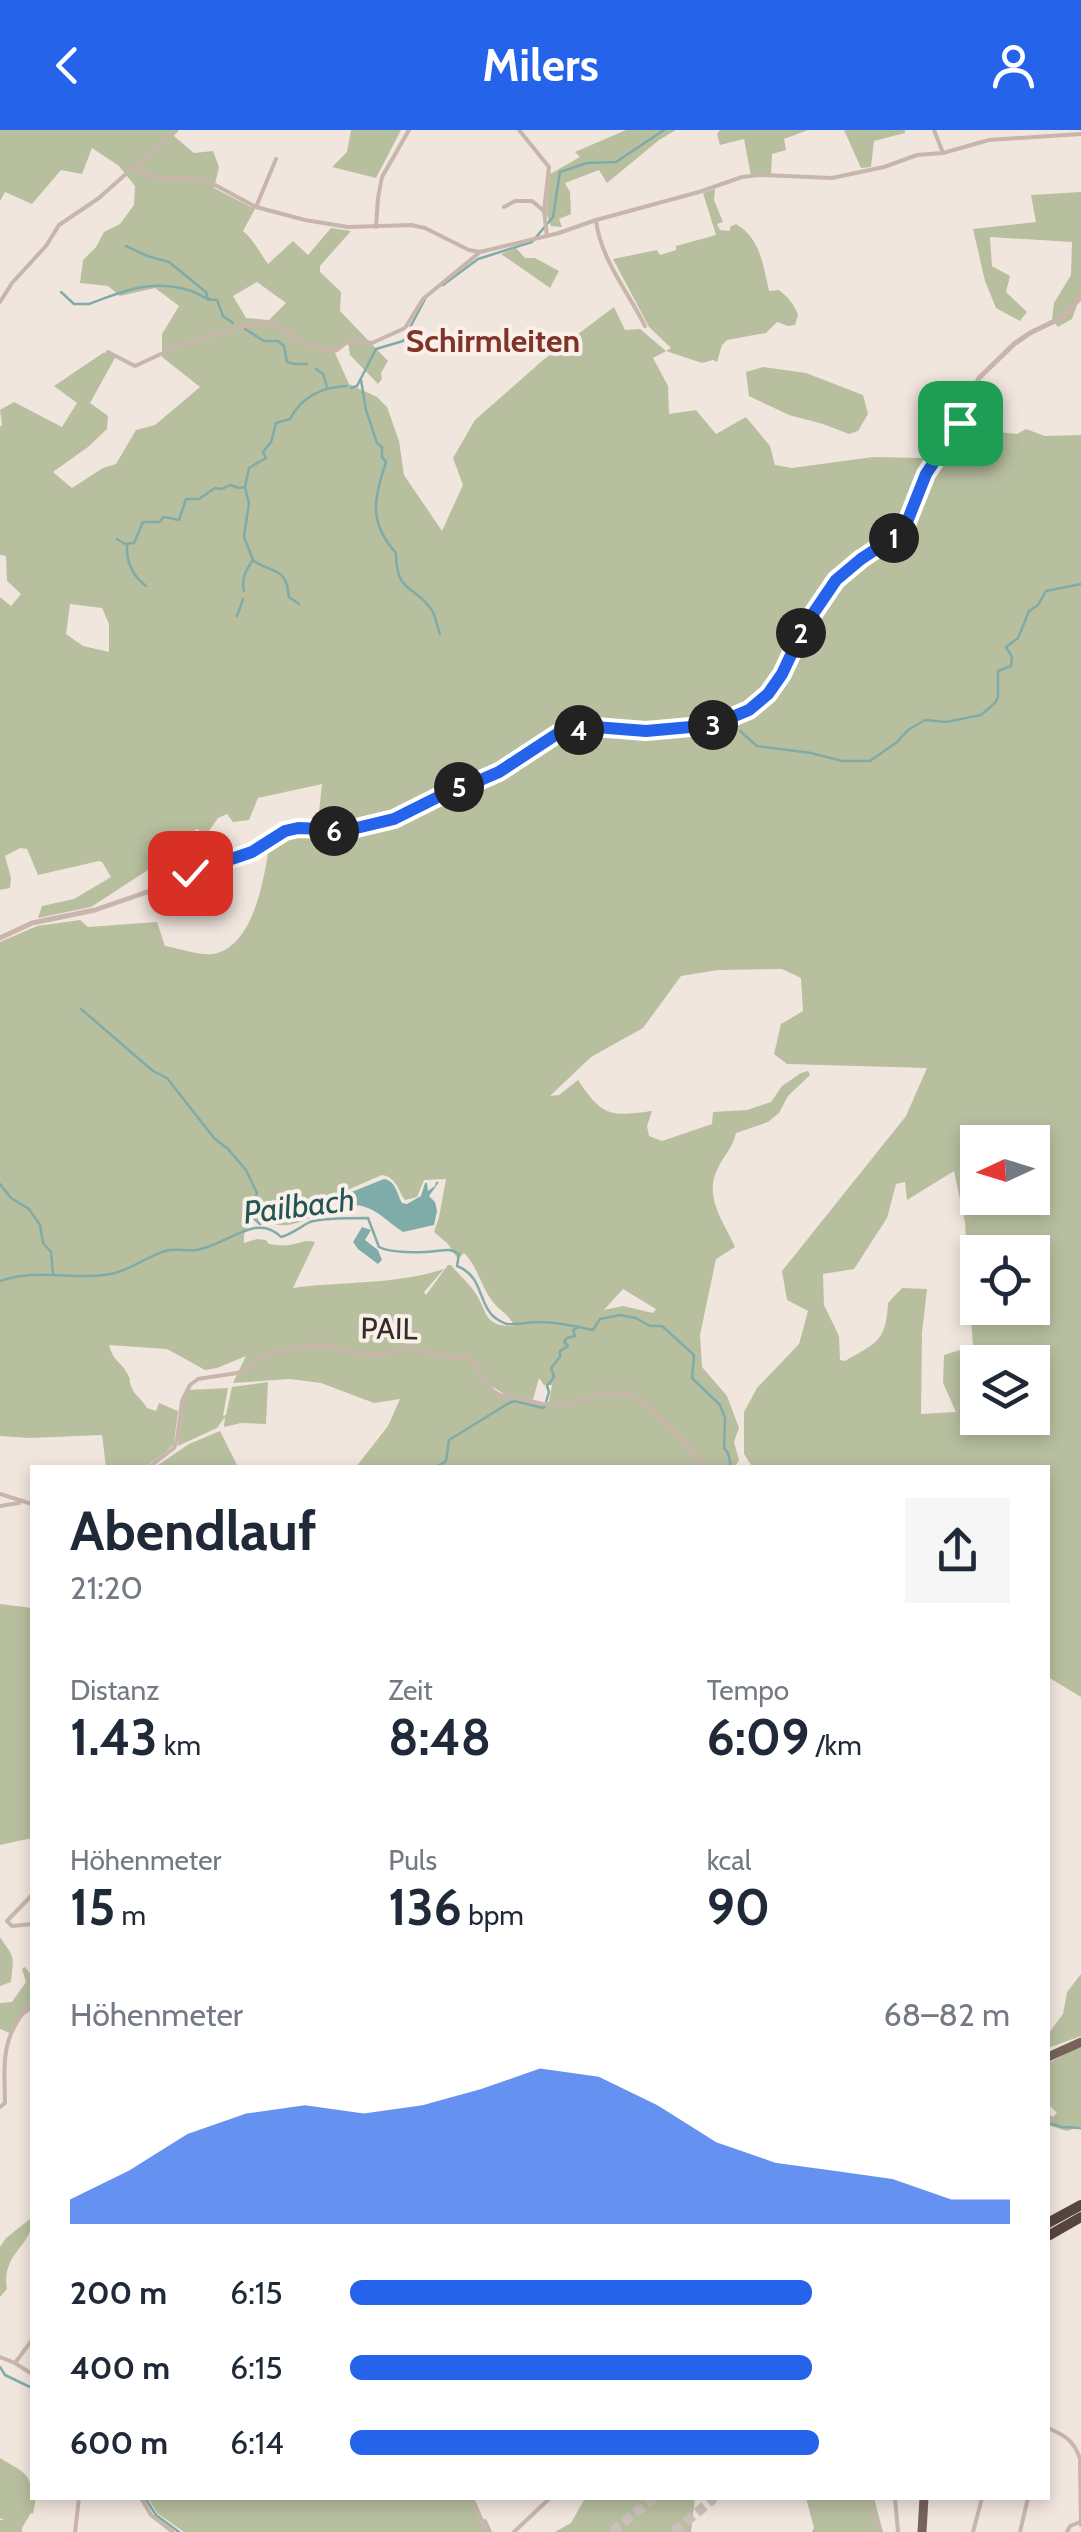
<!DOCTYPE html>
<html lang="de">
<meta charset="utf-8">
<style>
body{margin:0;font-family:Cabin,sans-serif;background:#f6f6f7;color:#1f2937;height:100vh;display:flex;flex-direction:column;font-size:38px;white-space:nowrap}
*{box-sizing:border-box;margin:0}
p{font-size:32px;color:#747a83}
.icon{flex:none;width:55px;height:55px;fill:none;stroke:currentColor;stroke-width:2;stroke-linecap:round;stroke-linejoin:round}
.map{position:relative;flex:1;overflow:hidden}
.drawer{position:absolute;left:30px;top:1335px;width:1020px;height:1035px;display:flex;flex-direction:column;background:#fff;border-radius:0px;box-shadow:0 5px 15px #0003}
.drawer>*{flex:none}
.needle{width:65px;rotate:266deg}
.tools{position:absolute;left:960px;top:995px;display:grid;gap:20px}
.tools a{display:grid;place-items:center;width:90px;height:90px;border-radius:0px;background:#fff;box-shadow:0 5px 15px #0003;font-size:50px}
.pin{position:absolute;display:grid;place-items:center;width:85px;height:85px;color:#fff;margin:-42px;border-radius:20px;box-shadow:0 5px 15px #0006}
.km{position:absolute;width:50px;height:50px;margin:-25px;border-radius:50%;background:#222;color:#fff;font-size:28px;line-height:50px;text-align:center}
.round{display:grid;place-items:center;flex:none;width:105px;height:105px;border-radius:0px;background:#f6f6f7}
.headline{display:flex;align-items:center;justify-content:space-between;height:170px;padding:0 40px}
h1{font-size:55px;font-weight:700;line-height:75px}
.figures{display:grid;grid-template-columns:repeat(3,1fr);gap:15px;height:170px;padding:10px 40px}
.figures div{display:grid;align-content:center}
.figures b{font-size:50px;font-weight:700}
.figures small{font-size:28px;font-weight:400}
.figures p{font-size:28px}
.chart{height:280px;padding:20px 40px}
.chart p{display:flex;justify-content:space-between}
.chart svg{width:100%;height:180px;margin-top:10px;fill:#2563eb;opacity:.7}
ul{padding:0 40px;list-style:none;font-size:32px}
li{display:grid;grid-template-columns:160px 120px 1fr;align-items:center;height:75px}
li i{height:25px;border-radius:12px;background:#2563eb}
header{display:flex;justify-content:space-between;align-items:center;height:130px;padding:0 40px;background:#2563eb;color:#fff;font-size:45px;font-weight:700}
.map>svg:first-child{display:block}
.green{fill:#b8bf9f;fill-rule:evenodd}
.water{fill:#7faca9}
.lines{fill:none;stroke-linecap:round;stroke-linejoin:round}
.stream{stroke:#7faca9;stroke-width:2.5}
.motorway-tunnel{stroke:#ccc1ba;stroke-width:10;stroke-dasharray:10 5;stroke-linecap:butt}
.minor{stroke:#c8b5ab;stroke-width:4}
.tertiary{stroke:#c8b5ab;stroke-width:5}
.primary{stroke:#77625c;stroke-width:9}
.motorway{stroke:#574541;stroke-width:10}
.route-casing{stroke:#fff;stroke-width:20}
.route{stroke:#2563eb;stroke-width:12}
.labels{text-anchor:middle;stroke-width:8;stroke-linejoin:round;paint-order:stroke}
.street-label{font-size:30px;fill:#362c2a;stroke:#f9f0ea}
.neighbourhood-label{font-size:32px;font-weight:bold;fill:#803328;stroke:#f9f0ea}
.water-label{font-size:32px;font-style:italic;fill:#225553;stroke:#f9f0ea}
</style>
<header><svg class="icon" aria-label="back" viewBox="0 0 24 24"><path d="M15 5l-7 7 7 7"/></svg>Milers<svg class="icon" aria-label="person" viewBox="0 0 24 24"><circle cx="12" cy="8" r="4"/><path d="M4 21q1-7 8-7t8 7"/></svg></header>
<div class="map">
<svg width="1081" height="2402" viewBox="0 0 1081 2402">
<rect width="100%" height="100%" fill="#f1e6de"/>
<g class="green">
<path d="M0,0H179L174,6L194,23L213,21L219,37L214,58L255,79L243,101C254,110 259,122 268,134L293,111L308,125L331,98L351,101L320,136V142L341,162L340,181L388,231L381,243L382,249L378,254L350,225L348,212L335,223L349,254L377,267L387,277L399,311L404,345L442,401L463,355L453,328L475,290L542,231L614,177L625,200L640,199L666,221L671,218L649,197L613,129L657,120L660,125L676,120V116L716,105L703,63L715,59L714,70L723,92L717,94L720,100L730,101V97L736,94C761,109 763,135 769,161L779,160C789,168 794,174 798,185L795,195L788,196L777,192L766,203L727,210L722,215L717,232L713,230L702,233L666,221L653,228L668,256L669,284L696,280L716,304L746,287L770,316L775,335L792,338L873,327L924,328L932,330L950,303L958,313L970,319L979,300L1017,304L1026,299L1045,306L1081,305V1567L1048,1547V1338H753L744,1324V1282L757,1258L799,1214L808,1181L787,1170L782,1141L906,986L927,938L787,934L774,924L781,894L803,881L801,848L782,839L718,840L681,846L643,898L591,927L550,966L559,965L578,950C602,986 610,987 652,981L647,996L649,1006L662,1011L712,994L713,982L747,980L771,972L782,956L801,943L808,941L810,945L788,966L779,983L768,992L736,1003C733,1018 723,1026 717,1040C704,1068 724,1092 735,1117L716,1129L700,1205L702,1237L727,1266L739,1298L734,1312L739,1330L735,1337H356L388,1296L400,1269L374,1273L321,1253L290,1249L233,1253L246,1226L217,1238L205,1240L167,1219L109,1215C114,1233 119,1229 127,1243C133,1253 127,1247 132,1258C135,1266 143,1270 147,1278L156,1281L159,1273L178,1281L174,1314L166,1322L145,1337H106L102,1305L30,1308L0,1306V812L37,796L80,790L88,797L157,792L165,816C177,818 202,826 213,824C252,817 263,754 268,723L319,682L322,654L258,668L249,690L233,692L227,684L218,688L206,705L197,699L185,708L168,727L91,777L38,788L42,776L74,769L111,747L102,732L99,731L38,745L27,719L20,718L5,726L11,748L10,758L0,760V467L11,476L21,464L7,451L6,426L0,425V297L2,295L0,280L14,272L62,297L77,273L54,256L103,223L108,222L116,226L90,273L108,286L107,299L88,317L53,342L72,358L103,338L116,334L136,300L155,295L200,257L162,227V204L179,176L155,158L120,166L108,156L80,153L83,130L96,117L104,102L120,94L134,75L135,56L119,36L92,18L82,44L61,40L32,74L5,62L0,71ZM257,152L286,173L269,190L246,188L233,166ZM70,474L102,478L109,494V522L83,516L66,504ZM978,1012H1032V1068H978ZM954,1041L965,1093L973,1216L944,1225L943,1253L956,1282L921,1284L922,1203L927,1159L902,1158L888,1173C886,1212 876,1213 845,1231L840,1230L839,1206L824,1175L823,1144L854,1139L887,1088L896,1054L905,1052L907,1070ZM382,1045C396,1047 398,1060 405,1070L417,1067L424,1050L446,1049L439,1087L434,1102L448,1114L458,1129L464,1123C478,1137 481,1157 493,1172C501,1182 509,1184 514,1196C482,1197 488,1180 474,1161C468,1152 458,1144 451,1135H448L426,1165L424,1162L444,1139C396,1155 343,1151 293,1158L315,1112C305,1109 300,1114 289,1115C283,1116 276,1115 269,1114L266,1110L257,1109L244,1113V1105L253,1085L258,1091C273,1090 259,1089 274,1094C287,1098 301,1092 313,1086L316,1076L322,1071ZM978,1122H1032V1178H978ZM623,1159L656,1179L653,1183L623,1176L604,1180ZM978,1232H1032V1288H978ZM539,1248L544,1255H552L549,1272H565L596,1264C586,1267 575,1272 565,1274C547,1277 500,1268 489,1255L506,1265L533,1270Z"/>
<polygon points="351,0 401,0 376,48 332,37 347,22"/>
<polygon points="626,0 676,0 659,10 607,53 599,40 565,53 570,62 571,84 559,89 562,97 551,96 546,83 550,44 580,27 575,22"/>
<polygon points="720,0 808,0 784,9 786,20 772,24 771,45 751,46 744,9 720,15 717,4"/>
<polygon points="844,0 905,0 905,3 874,11 871,37 861,38"/>
<polygon points="1081,62 1081,164 1072,189 1058,197 1052,190 1054,173 1071,145 1072,112 990,107 992,136 1010,146 1006,162 1027,182 1020,191 996,178 985,151 973,99 1036,92 1031,65"/>
<polygon points="516,118 525,128 535,128 559,141 550,158 501,124"/>
<polygon points="763,237 806,243 863,265 868,284 858,301 849,304 823,294 789,285 749,266 746,242"/>
<polygon points="268,1252 266,1294 241,1293 224,1297 225,1287 217,1298 178,1316 183,1273 188,1260 228,1258 223,1286 226,1285 232,1257"/>
<polygon points="220,1301 238,1337 155,1337 189,1314"/>
<polygon points="0,1474 32,1478 32,1708 0,1715"/>
<path d="M0,1807C15,1829 14,1825 11,1852L0,1856Z"/>
<polygon points="25,1837 32,1846 32,1880 21,1887 12,1904 0,1899 0,1873 12,1872 26,1852 22,1839"/>
<polygon points="1081,1844 1081,1906 1048,1918 1048,1904 1063,1884 1067,1862"/>
<polygon points="1081,1916 1081,1996 1067,2001 1048,1995 1048,1983 1053,1987 1057,1983 1048,1974 1048,1933"/>
<path d="M30,2089L32,2090C33,2115 1,2123 7,2159L0,2167V2117L6,2108Z"/>
<path d="M0,2328C20,2341 32,2341 32,2368H36L33,2384L31,2383L22,2398V2402H0V2390H4L0,2388Z"/>
<polygon points="148,2368 470,2368 485,2402 184,2402 157,2383"/>
<polygon points="582,2368 695,2368 691,2402 555,2402 571,2393 584,2370"/>
<polygon points="806,2368 874,2368 883,2402 812,2402 814,2398"/>
</g>
<g class="water">
<path d="M384,1049C396,1051 397,1064 402,1073L407,1074L421,1066L425,1053H427L428,1061L435,1056L436,1052H439L429,1066L435,1072L437,1081L434,1095L403,1102C377,1084 377,1076 342,1073L341,1067L344,1065Z"/>
<polygon points="362,1097 371,1100 365,1110 378,1120 382,1130 378,1134 358,1119 353,1112"/>
</g>
<g class="lines">
<g class="stream">
<polyline points="126,116 147,126 169,132 206,162 208,170"/>
<polyline points="443,155 478,129 532,112 553,87 560,42 587,33 616,32 664,0"/>
<path d="M61,162L74,174H89C124,161 150,149 188,160C200,163 205,171 217,170L223,186L233,193"/>
<polyline points="245,199 264,211 278,211 284,216 287,232 295,234 307,234"/>
<polyline points="316,239 323,244 327,257"/>
<path d="M361,250L366,280L377,313L382,317V327L386,332C374,370 368,392 396,423C396,464 415,455 431,479C436,486 437,496 440,504"/>
<polyline points="351,258 357,256 376,219 403,211 425,169"/>
<path d="M117,409L125,414L134,413L143,392H159L164,387L179,390L186,369H199L215,358L222,359L230,355L239,358L245,357L249,338L266,328L263,322L271,312L276,293L290,289C302,266 322,257 347,256"/>
<path d="M127,415C126,432 133,446 146,456"/>
<path d="M254,431C264,439 281,439 286,452C288,457 288,462 289,467L299,474"/>
<path d="M244,461C241,449 246,440 253,430L244,407L249,373L245,358"/>
<polyline points="237,486 243,469"/>
<polyline points="740,601 757,616 811,623 842,631 870,631 897,612 908,600 925,590 946,592 981,585 995,573 998,567 998,541 1011,536 1012,527 1006,517 1018,508 1029,481 1038,475 1046,461 1081,454"/>
<polyline points="81,879 153,941 167,948 214,1008 228,1019 246,1040 257,1063 249,1082"/>
<polyline points="0,1054 11,1068 29,1079 40,1095 43,1113 51,1122 53,1144"/>
<polyline points="250,1085 260,1094"/>
<path d="M0,1151C39,1137 77,1152 115,1143C133,1138 149,1126 165,1121C175,1118 186,1121 196,1120C225,1117 256,1081 281,1107C292,1104 300,1097 310,1092C321,1088 355,1088 368,1088L379,1117C390,1123 422,1123 436,1121C446,1120 449,1118 459,1124L457,1136C483,1146 478,1172 493,1186C496,1189 503,1193 507,1194C517,1195 529,1192 539,1192C558,1192 575,1196 593,1200L600,1189L620,1185L636,1188L650,1196H662L694,1225L692,1248L720,1275L725,1288L724,1318L728,1323L731,1336L738,1338"/>
<polyline points="546,1272 549,1262 547,1256 554,1247 551,1238 560,1227 560,1221 568,1216 564,1212 567,1208 575,1206 573,1200 577,1198"/>
<polyline points="435,1338 446,1331 449,1310 509,1273 515,1271 543,1278 545,1276"/>
<polyline points="1048,1993 1062,1997 1081,1998"/>
<polyline points="0,2237 5,2245 32,2258"/>
<polyline points="145,2368 156,2385 179,2402"/>
</g>
<g class="motorway-tunnel">
<polyline points="612,2402 653,2368"/>
<polyline points="674,2402 714,2368"/>
</g>
<g class="minor">
<polyline points="519,0 549,37 544,81 547,106"/>
<polyline points="934,0 943,23"/>
<polyline points="132,39 158,48 204,49 256,77 305,90 348,97 411,95 425,98 469,120 480,122 559,103 596,90 699,62 742,47 759,45 832,48 884,37 917,25 943,23 989,10 1081,4"/>
<polyline points="256,77 276,29"/>
<polyline points="504,77 515,71 532,71 544,81"/>
<path d="M596,90C600,128 628,162 645,196"/>
<polyline points="376,97 378,68 382,47 409,0"/>
<polyline points="0,172 12,153 46,116 59,95 99,68 127,43 151,25 172,0"/>
<polyline points="108,222 135,236 174,218 239,197 260,193 274,194 303,213 327,220 337,220 346,213 355,211 372,213 405,198 423,169 480,122"/>
<polyline points="148,1338 174,1318 177,1310 182,1271 190,1255 198,1249 237,1243 247,1239 268,1223 315,1215 331,1216 353,1223 385,1225 401,1219 413,1218 449,1227 467,1228 478,1238 483,1250 496,1264 543,1274 565,1274 604,1263 622,1263 632,1266 648,1277 680,1306 704,1338"/>
<polyline points="0,1364 32,1374"/>
<polyline points="0,1376 19,1373"/>
<polyline points="32,1765 7,1791 12,1796 32,1794"/>
<path d="M0,1977L5,1973C4,1929 1,1906 32,1872"/>
<polyline points="0,2227 15,2233 32,2244"/>
<polyline points="15,2233 32,2210"/>
<path d="M1048,2298C1064,2305 1074,2310 1080,2329L1081,2395"/>
<polyline points="141,2368 151,2385 173,2402"/>
<polyline points="472,2368 487,2402"/>
<polyline points="867,2368 881,2402"/>
<polyline points="895,2368 898,2402"/>
<polyline points="485,2391 490,2402"/>
<polyline points="75,2402 79,2368"/>
<polyline points="514,2402 550,2368"/>
<polyline points="973,2402 982,2368"/>
<polyline points="1020,2402 1028,2368"/>
<polyline points="1067,2402 1070,2396 1080,2392"/>
</g>
<polyline class="tertiary" points="0,808 32,793 95,780 150,761 191,742 252,723 285,701 298,698 348,700 393,689 456,658 477,652 499,642 561,603 595,597 646,601 713,595 754,577 768,564 782,544 804,497 836,450 861,429 892,409 907,392 919,359 926,344 956,302 979,248 1014,214 1030,203 1063,187 1081,167"/>
<g class="primary">
<polyline points="1048,1927 1081,1912"/>
<polyline points="922,2402 924,2368"/>
</g>
<g class="motorway">
<polyline points="1048,2093 1081,2075"/>
<polyline points="1048,2106 1081,2087"/>
</g>
</g>
<g class="lines">
<defs>
<polyline id="route" points="190,743 252,722 285,701 298,698 348,700 394,689 456,658 476,652 499,642 560,602 595,597 646,601 713,595 749,580 768,564 782,544 804,497 836,450 861,429 899,404 907,392 926,344 960,293"/>
</defs>
<use href="#route" class="route-casing"/>
<use href="#route" class="route"/>
</g>
<g class="labels">
<g class="street-label">
<text transform="translate(389 1199) rotate(1)" y="10">PAIL</text>
</g>
<g class="neighbourhood-label">
<text x="493" y="222">Schirmleiten</text>
</g>
<g class="water-label">
<text transform="translate(299 1076) rotate(-7)" y="11">Pailbach</text>
</g>
</g>
</svg>
<div class="tools">
<a><svg class="needle" viewBox="-14 -14 28 28"><path d="M0-13l5 13h-10z" fill="#e53935"/><path d="M0 13l5-13h-10z" fill="#747a83"/></svg></a>
<a><svg class="icon" aria-label="locate" viewBox="0 0 24 24"><circle cx="12" cy="12" r="6"/><path d="M12 2v4M12 18v4M2 12h4M18 12h4"/></svg></a>
<a><svg class="icon" aria-label="layers" viewBox="0 0 24 24"><path d="M12 4l9 5-9 5-9-5zM3 14l9 5 9-5"/></svg></a>
</div>
<div class="pin" style="left:960px;top:293px;background:#1e9e55"><svg class="icon" aria-label="arrive" viewBox="0 0 24 24"><path d="M6 21V4h12l-3 4 3 4H6"/></svg></div>
<div class="pin" style="left:190px;top:743px;background:#d93025"><svg class="icon" aria-label="check" viewBox="0 0 24 24"><path d="M5 12l5 5 9-10"/></svg></div>
<b class="km" style="left:894px;top:408px">1</b>
<b class="km" style="left:801px;top:503px">2</b>
<b class="km" style="left:713px;top:595px">3</b>
<b class="km" style="left:579px;top:600px">4</b>
<b class="km" style="left:459px;top:657px">5</b>
<b class="km" style="left:334px;top:701px">6</b>
<section class="drawer">
<div class="headline"><div><h1>Abendlauf</h1><p>21:20</p></div><a class="round"><svg class="icon" aria-label="share" viewBox="0 0 24 24"><path d="M12 15V3M7 8l5-5 5 5M5 13v7h14v-7"/></svg></a></div>
<div class="figures">
<div><p>Distanz</p><b>1.43<small> km</small></b></div>
<div><p>Zeit</p><b>8:48</b></div>
<div><p>Tempo</p><b>6:09<small> /km</small></b></div>
</div>
<div class="figures">
<div><p>Höhenmeter</p><b>15<small> m</small></b></div>
<div><p>Puls</p><b>136<small> bpm</small></b></div>
<div><p>kcal</p><b>90</b></div>
</div>
<div class="chart"><p><span>Höhenmeter</span>68–82 m</p>
<svg viewBox="0 0 160 44" preserveAspectRatio="none"><path d="M0 44V38L10 31L20 22L30 17L40 15L50 17L60 15L70 11L80 6L90 8L100 15L110 24L120 29L130 31L140 33L150 38L160 38V44z"/></svg>
</div>
<ul>
<li><b>200 m</b>6:15<i style="width:70%"></i></li>
<li><b>400 m</b>6:15<i style="width:70%"></i></li>
<li><b>600 m</b>6:14<i style="width:71%"></i></li>
</ul>
</section>
</div>
